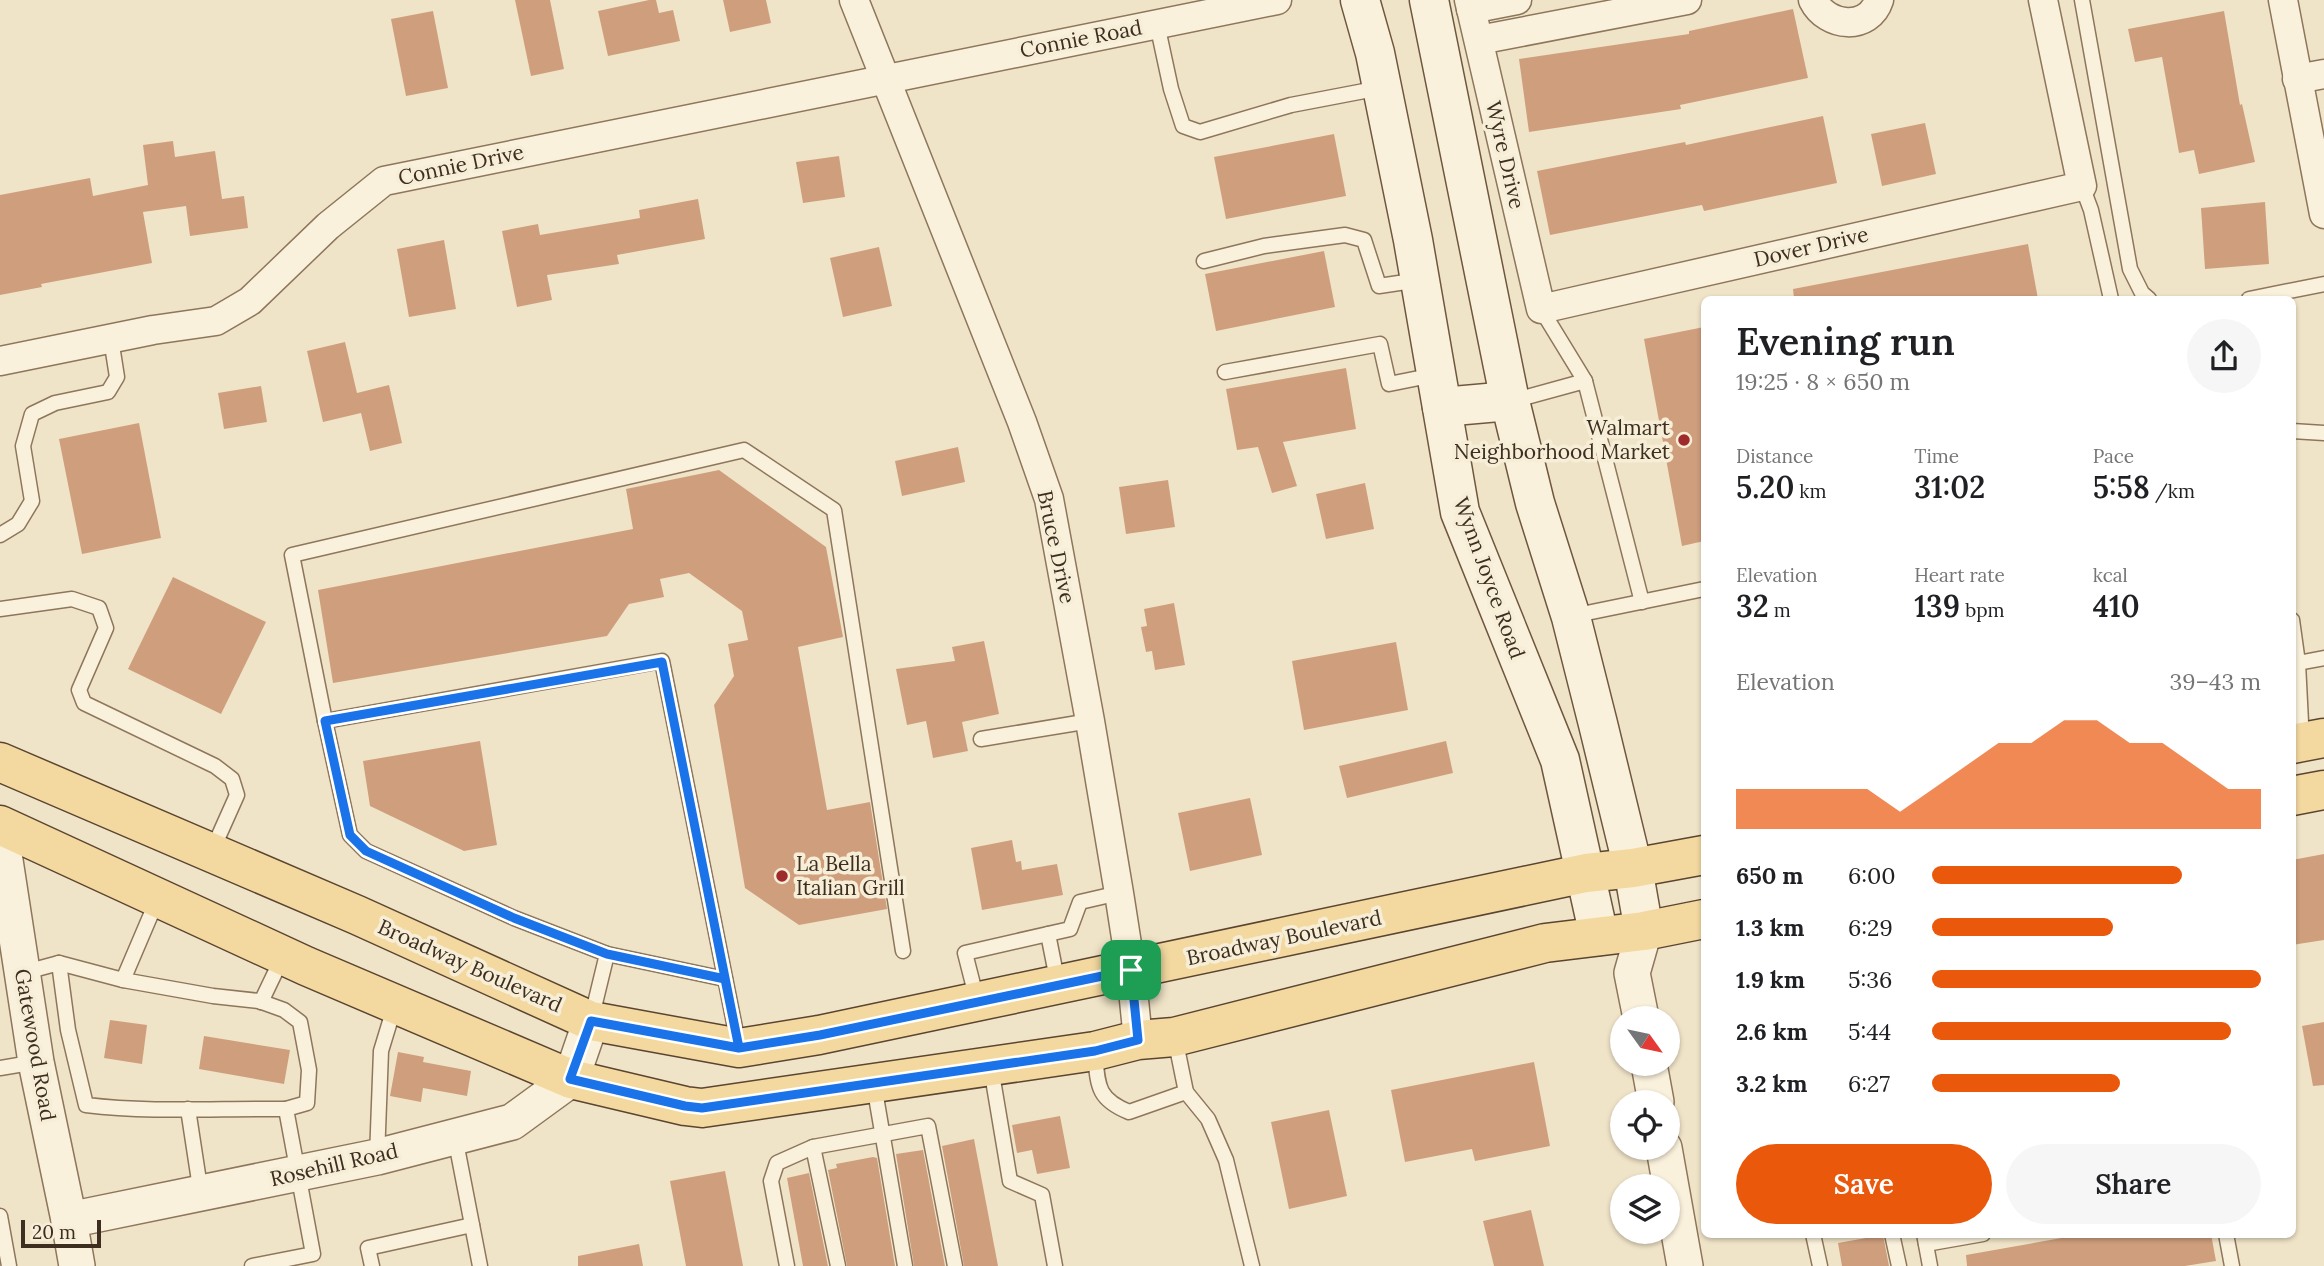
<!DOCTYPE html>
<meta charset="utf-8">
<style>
body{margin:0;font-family:Lora,serif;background:#f6f6f6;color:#202124;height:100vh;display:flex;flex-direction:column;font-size:26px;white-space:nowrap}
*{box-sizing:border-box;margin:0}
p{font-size:23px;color:#757577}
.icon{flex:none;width:38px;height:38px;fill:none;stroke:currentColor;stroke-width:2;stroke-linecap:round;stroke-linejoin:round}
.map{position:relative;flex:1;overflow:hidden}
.side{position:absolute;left:1701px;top:296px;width:595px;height:942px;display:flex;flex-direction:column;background:#fff;border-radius:10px;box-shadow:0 2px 5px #0004}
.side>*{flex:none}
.needle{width:46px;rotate:123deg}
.buttons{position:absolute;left:1610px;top:1006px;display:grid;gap:14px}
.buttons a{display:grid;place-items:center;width:70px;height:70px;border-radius:50%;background:#fff;box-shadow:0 2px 5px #0004;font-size:35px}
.scale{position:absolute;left:21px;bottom:18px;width:80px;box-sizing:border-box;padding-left:7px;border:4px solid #3d2e20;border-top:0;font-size:19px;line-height:24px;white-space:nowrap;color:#3d2e20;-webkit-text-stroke:5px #f7eed8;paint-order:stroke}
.pin{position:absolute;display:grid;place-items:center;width:60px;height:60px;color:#fff;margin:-30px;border-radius:14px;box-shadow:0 4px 10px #0006}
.round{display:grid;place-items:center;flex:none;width:74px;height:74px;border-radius:37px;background:#f6f6f6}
.head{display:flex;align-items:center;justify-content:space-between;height:119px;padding:0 35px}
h1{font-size:38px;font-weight:600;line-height:52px}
.stats{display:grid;grid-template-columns:repeat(3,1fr);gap:10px;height:119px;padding:7px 35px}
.stats div{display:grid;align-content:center}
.stats b{font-size:30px;font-weight:600}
.stats small{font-size:19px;font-weight:400}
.stats p{font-size:19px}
.chart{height:196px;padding:14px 35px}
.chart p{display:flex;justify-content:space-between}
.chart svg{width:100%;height:126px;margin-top:7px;fill:#ea580c;opacity:.7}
.cta{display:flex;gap:14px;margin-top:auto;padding:14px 35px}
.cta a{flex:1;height:80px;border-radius:42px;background:#ea580c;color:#fff;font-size:28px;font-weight:600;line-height:80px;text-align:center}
.cta a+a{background:#f6f6f6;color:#202124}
ul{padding:0 35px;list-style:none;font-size:23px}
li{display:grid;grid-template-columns:112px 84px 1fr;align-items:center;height:52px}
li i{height:18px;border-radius:9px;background:#ea580c}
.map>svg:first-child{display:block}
.building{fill:#cf9f7d}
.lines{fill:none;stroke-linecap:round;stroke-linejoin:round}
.service-casing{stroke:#8d765c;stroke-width:17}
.minor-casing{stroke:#8d765c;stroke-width:31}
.tertiary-casing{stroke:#8d765c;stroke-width:38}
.secondary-casing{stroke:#6f573f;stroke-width:41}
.primary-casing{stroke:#5b4430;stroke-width:41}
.service{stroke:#faf1dc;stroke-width:14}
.minor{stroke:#faf1dc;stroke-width:28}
.tertiary{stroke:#faf1dc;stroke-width:35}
.secondary{stroke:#faf1dc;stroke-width:38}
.primary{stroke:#f3d9a0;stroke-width:38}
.route-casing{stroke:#fff;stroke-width:14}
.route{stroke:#1a73e8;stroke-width:9}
.poi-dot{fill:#9e2a2b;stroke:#f7eed8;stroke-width:2.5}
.labels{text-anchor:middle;stroke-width:7;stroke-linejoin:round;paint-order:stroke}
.street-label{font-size:21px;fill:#3d2e20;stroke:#f7eed8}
.poi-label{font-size:21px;fill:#3d2e20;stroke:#f7eed8;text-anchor:end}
</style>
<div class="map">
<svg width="2324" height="1266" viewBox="0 0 2324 1266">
<rect width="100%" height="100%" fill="#f0e4c8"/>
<g class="building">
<polygon points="515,0 550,0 564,69 531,76"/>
<polygon points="649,0 656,0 659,13 673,10 680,41 608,56 598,11"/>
<polygon points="723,0 766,0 771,23 730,32"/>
<polygon points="1793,9 1808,78 1680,105 1681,109 1529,132 1519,59 1689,34 1689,31"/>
<polygon points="433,11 448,88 406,96 391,19"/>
<polygon points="2224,11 2240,105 2242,104 2255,162 2199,174 2194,150 2179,153 2162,57 2135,62 2128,29"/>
<polygon points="1823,116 1837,183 1704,211 1702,205 1550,235 1537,171 1685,142 1686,145"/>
<polygon points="1925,123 1936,174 1882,186 1871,134"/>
<polygon points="1334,134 1346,196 1226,219 1214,157"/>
<polygon points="173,141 175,157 215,151 222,199 244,196 248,228 190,236 186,206 143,212 152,263 41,284 42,287 0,295 0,195 90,178 93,196 148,185 143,145"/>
<polygon points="839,156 845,197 803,203 796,162"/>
<polygon points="698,199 705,239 617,255 619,264 547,275 552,300 517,307 502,231 538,224 540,235 640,218 639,210"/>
<polygon points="2265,202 2269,264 2205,269 2201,208"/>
<polygon points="444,240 456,309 409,317 397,249"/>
<polygon points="2028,244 2038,299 1794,299 1793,289"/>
<polygon points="879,247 892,306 843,317 830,258"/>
<polygon points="1324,251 1335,307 1216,331 1205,274"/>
<polygon points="1704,327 1704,541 1682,546 1644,339"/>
<polygon points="345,342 357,393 389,385 402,443 370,451 361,413 323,422 307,351"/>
<polygon points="1346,368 1356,429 1283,442 1297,486 1272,493 1258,447 1237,450 1226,389"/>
<polygon points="261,386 267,422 224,429 218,393"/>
<polygon points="139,423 161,538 82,554 59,439"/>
<polygon points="958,447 965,482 902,496 895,461"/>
<polygon points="719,470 826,547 843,637 798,647 827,810 870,802 887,909 799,925 745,888 714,705 734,676 728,644 748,640 742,611 689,573 660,579 664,597 629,604 607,636 333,683 318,590 633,529 626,489"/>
<polygon points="1168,480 1175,527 1126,534 1119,487"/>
<polygon points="1365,483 1374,529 1326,539 1316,494"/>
<polygon points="173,577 266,622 221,714 128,669"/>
<polygon points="1174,603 1185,665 1155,670 1152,651 1146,652 1141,627 1147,626 1144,609"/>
<polygon points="984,641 999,714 962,722 968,751 933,758 926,721 907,725 896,669 955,661 952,647"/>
<polygon points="1396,642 1408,710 1304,730 1292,661"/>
<polygon points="480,741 497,845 464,851 370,806 363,761"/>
<polygon points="1446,741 1453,773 1347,798 1339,766"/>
<polygon points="1250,798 1262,855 1190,871 1178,813"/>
<polygon points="1012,840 1016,862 1021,861 1022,870 1057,864 1063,895 982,910 971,848"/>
<polygon points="2324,854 2324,940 2292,945 2292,860"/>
<polygon points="110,1020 147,1025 142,1064 104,1058"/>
<polygon points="2324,1022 2324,1085 2313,1086 2302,1026"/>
<polygon points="204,1036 290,1050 284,1084 199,1069"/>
<polygon points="398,1052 424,1057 423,1062 471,1071 467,1096 423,1088 421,1102 390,1096"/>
<polygon points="1534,1062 1550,1146 1475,1161 1472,1149 1405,1162 1391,1090"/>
<polygon points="1329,1110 1347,1196 1289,1209 1271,1122"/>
<polygon points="1060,1116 1070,1168 1037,1174 1032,1150 1017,1153 1012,1125"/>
<polygon points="974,1139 998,1266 964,1266 942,1146"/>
<polygon points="923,1150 945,1266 914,1266 896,1154"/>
<polygon points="873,1157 877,1158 895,1266 847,1266 828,1170 837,1168 836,1164"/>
<polygon points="725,1171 743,1266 686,1266 670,1181"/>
<polygon points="809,1173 828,1266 803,1266 787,1178"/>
<polygon points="1531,1210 1544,1266 1494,1266 1483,1221"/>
<polygon points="2084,1234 2211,1234 2216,1261 2185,1266 1967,1266 1966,1255"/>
<polygon points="1883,1235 1889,1266 1842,1266 1838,1243"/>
<polygon points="639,1244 643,1266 578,1266 578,1256"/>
</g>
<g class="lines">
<defs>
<g id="service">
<polyline points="2082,0 2130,269 2142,293 2149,299"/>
<polyline points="1157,24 1171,89 1183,126 1200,132 1291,105 1380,88"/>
<polyline points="2082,186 2091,210 2111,299"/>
<polyline points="1204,261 1264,246 1345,235 1364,240 1379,286 1419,280"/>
<polyline points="2249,299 2324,284"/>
<polyline points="1541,309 1585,381"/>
<polyline points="1225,372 1380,344 1389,384 1434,375"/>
<polyline points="1512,401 1585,381 1642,602"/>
<polyline points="2292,431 2324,433"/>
<polyline points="0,535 18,524 32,501 23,446 32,414 55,403 108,392 117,377 111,339"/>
<polyline points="0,609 72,599 99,608 106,628 79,690 84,703 215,766 232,779 237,795 212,851"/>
<polyline points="1572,616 1704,589"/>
<polyline points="2292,620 2298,663 2324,658"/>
<polyline points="2298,663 2302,742"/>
<polyline points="325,721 292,555 744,450 834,510 903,951"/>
<polyline points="981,739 1090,721"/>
<polyline points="1048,934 1058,984"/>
<polyline points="607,954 725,979"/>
<path d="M59,963L68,1030L86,1105C153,1113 220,1108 286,1109"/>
<polyline points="22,973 59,963 123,980 213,996 259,1001 284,1010 300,1022 309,1070 307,1103 286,1109 313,1254 252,1266"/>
<polyline points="123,980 158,898"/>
<polyline points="977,1000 965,953 1070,929 1080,902 1119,893"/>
<polyline points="261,1002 283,956"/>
<polyline points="591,1020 607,954 514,918 366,851 350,835 325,721 662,661 738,1043"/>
<path d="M1095,1054C1098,1086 1097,1099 1129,1112L1186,1092L1175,1038"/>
<polyline points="0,1068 36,1062"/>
<polyline points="991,1068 1010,1181 1042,1195 1055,1266"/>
<polyline points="874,1085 905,1266"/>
<polyline points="1186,1092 1208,1119 1226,1160 1252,1266"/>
<polyline points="188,1109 201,1194"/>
<polyline points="455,1137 480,1266"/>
<polyline points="377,1157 381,1051 395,1005"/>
<polyline points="0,1216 9,1266"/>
<polyline points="1813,1234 1820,1266"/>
<polyline points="1892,1234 1899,1266"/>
<polyline points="1924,1234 1930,1266"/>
<polyline points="2226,1234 2232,1266"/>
<polyline points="1926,1244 1983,1234"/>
<polyline points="372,1266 368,1248 472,1225"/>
<polyline points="787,1266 771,1181 777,1163 813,1147"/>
<polyline points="838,1266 813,1147 928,1126 955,1266"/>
</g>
<g id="minor">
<polyline points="854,0 1022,422 1049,499 1090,721 1119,893 1131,970 1138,1040"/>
<polyline points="1469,0 1541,309 2082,186 2043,0"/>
<path d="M1813,0C1827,28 1869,31 1879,0"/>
<polyline points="2283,0 2324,214"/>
<polyline points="1471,9 1517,0"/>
<polyline points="1479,40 1687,0"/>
<polyline points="2297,79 2324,74"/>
<polyline points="0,361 153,330 216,321 250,301 328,226 384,181 1277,0"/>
</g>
<g id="tertiary">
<polyline points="0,828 36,1062 69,1220"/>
<polyline points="1641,1018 1632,973 1644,931"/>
<polyline points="1649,1064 1656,1102"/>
<polyline points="1664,1148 1685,1266"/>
<polyline points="77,1266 69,1220 377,1157 512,1122 571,1079 591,1021"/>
</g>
<g id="secondary">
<polyline points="1360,0 1375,53 1413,240 1460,512 1560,760 1599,936"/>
<polyline points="1429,0 1510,401 1535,503 1571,617 1598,724 1633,868 1644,931"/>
<polyline points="1442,407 1510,401"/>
</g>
<g id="primary">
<polyline points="2292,744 2324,738"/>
<polyline points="0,762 357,915 591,1021 739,1048 819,1035 1586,873 1633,868 1704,855"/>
<polyline points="2292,796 2324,790"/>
<polyline points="0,825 306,966 571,1079 685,1106 702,1108 1095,1051 1138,1040 1174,1037 1545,943 1644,931 1704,919"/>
</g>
</defs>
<use href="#service" class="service-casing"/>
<use href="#minor" class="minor-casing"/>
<use href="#tertiary" class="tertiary-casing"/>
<use href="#secondary" class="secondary-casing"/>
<use href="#primary" class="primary-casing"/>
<use href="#service" class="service"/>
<use href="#minor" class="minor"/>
<use href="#tertiary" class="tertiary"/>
<use href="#secondary" class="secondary"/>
<use href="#primary" class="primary"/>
</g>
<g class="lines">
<defs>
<polyline id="route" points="1131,970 820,1035 739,1048 725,979 607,954 514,918 366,851 350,835 325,721 662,662 739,1048 591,1021 570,1079 685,1106 702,1108 1095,1051 1138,1040 1131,970"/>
</defs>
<use href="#route" class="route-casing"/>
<use href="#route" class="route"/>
</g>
<g class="poi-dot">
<circle cx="1684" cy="440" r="7"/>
<circle cx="782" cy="876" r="7"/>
</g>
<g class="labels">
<g class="street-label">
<text transform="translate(1081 39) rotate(-11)" y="7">Connie Road</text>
<text transform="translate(1505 155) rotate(77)" y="7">Wyre Drive</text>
<text transform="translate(461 165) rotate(-12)" y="7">Connie Drive</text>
<text transform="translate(1811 247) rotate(-13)" y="7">Dover Drive</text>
<text transform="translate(1056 547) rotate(78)" y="7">Bruce Drive</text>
<text transform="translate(1489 578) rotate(70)" y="7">Wynn Joyce Road</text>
<text transform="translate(1284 938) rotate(-12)" y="7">Broadway Boulevard</text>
<text transform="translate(470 966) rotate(24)" y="7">Broadway Boulevard</text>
<text transform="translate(35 1045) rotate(80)" y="7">Gatewood Road</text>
<text transform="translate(334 1165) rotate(-13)" y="7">Rosehill Road</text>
</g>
<g class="poi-label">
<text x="1670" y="435">Walmart<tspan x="1670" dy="24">Neighborhood Market</tspan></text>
<text x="796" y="871" text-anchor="start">La Bella<tspan x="796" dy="24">Italian Grill</tspan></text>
</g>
</g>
</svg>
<div class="buttons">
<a><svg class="needle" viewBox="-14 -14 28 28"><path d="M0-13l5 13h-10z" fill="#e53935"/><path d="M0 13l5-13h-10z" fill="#757577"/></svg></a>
<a><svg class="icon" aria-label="locate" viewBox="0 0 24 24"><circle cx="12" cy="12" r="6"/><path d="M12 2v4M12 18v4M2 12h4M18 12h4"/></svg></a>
<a><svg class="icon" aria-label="layers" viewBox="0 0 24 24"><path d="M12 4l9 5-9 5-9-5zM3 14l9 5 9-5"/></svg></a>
</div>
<div class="scale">20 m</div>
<div class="pin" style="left:1131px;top:970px;background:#1e9e55"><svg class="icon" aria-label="arrive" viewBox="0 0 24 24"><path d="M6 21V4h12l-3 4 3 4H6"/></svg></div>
<section class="side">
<div class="head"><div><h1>Evening run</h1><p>19:25 · 8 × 650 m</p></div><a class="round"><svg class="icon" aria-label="share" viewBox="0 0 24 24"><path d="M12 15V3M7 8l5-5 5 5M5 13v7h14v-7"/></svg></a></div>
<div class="stats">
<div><p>Distance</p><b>5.20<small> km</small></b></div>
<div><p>Time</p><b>31:02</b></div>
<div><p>Pace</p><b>5:58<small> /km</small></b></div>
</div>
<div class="stats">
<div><p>Elevation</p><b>32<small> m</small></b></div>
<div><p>Heart rate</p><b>139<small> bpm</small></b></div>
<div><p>kcal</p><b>410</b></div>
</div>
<div class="chart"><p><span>Elevation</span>39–43 m</p>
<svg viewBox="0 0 160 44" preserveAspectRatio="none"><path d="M0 44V30L10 30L20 30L30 30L40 30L50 38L60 30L70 22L80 14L90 14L100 6L110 6L120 14L130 14L140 22L150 30L160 30V44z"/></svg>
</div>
<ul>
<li><b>650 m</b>6:00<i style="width:76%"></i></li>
<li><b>1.3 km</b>6:29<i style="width:55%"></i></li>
<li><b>1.9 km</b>5:36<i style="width:100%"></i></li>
<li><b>2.6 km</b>5:44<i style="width:91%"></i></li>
<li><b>3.2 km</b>6:27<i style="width:57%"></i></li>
</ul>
<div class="cta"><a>Save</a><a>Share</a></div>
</section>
</div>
